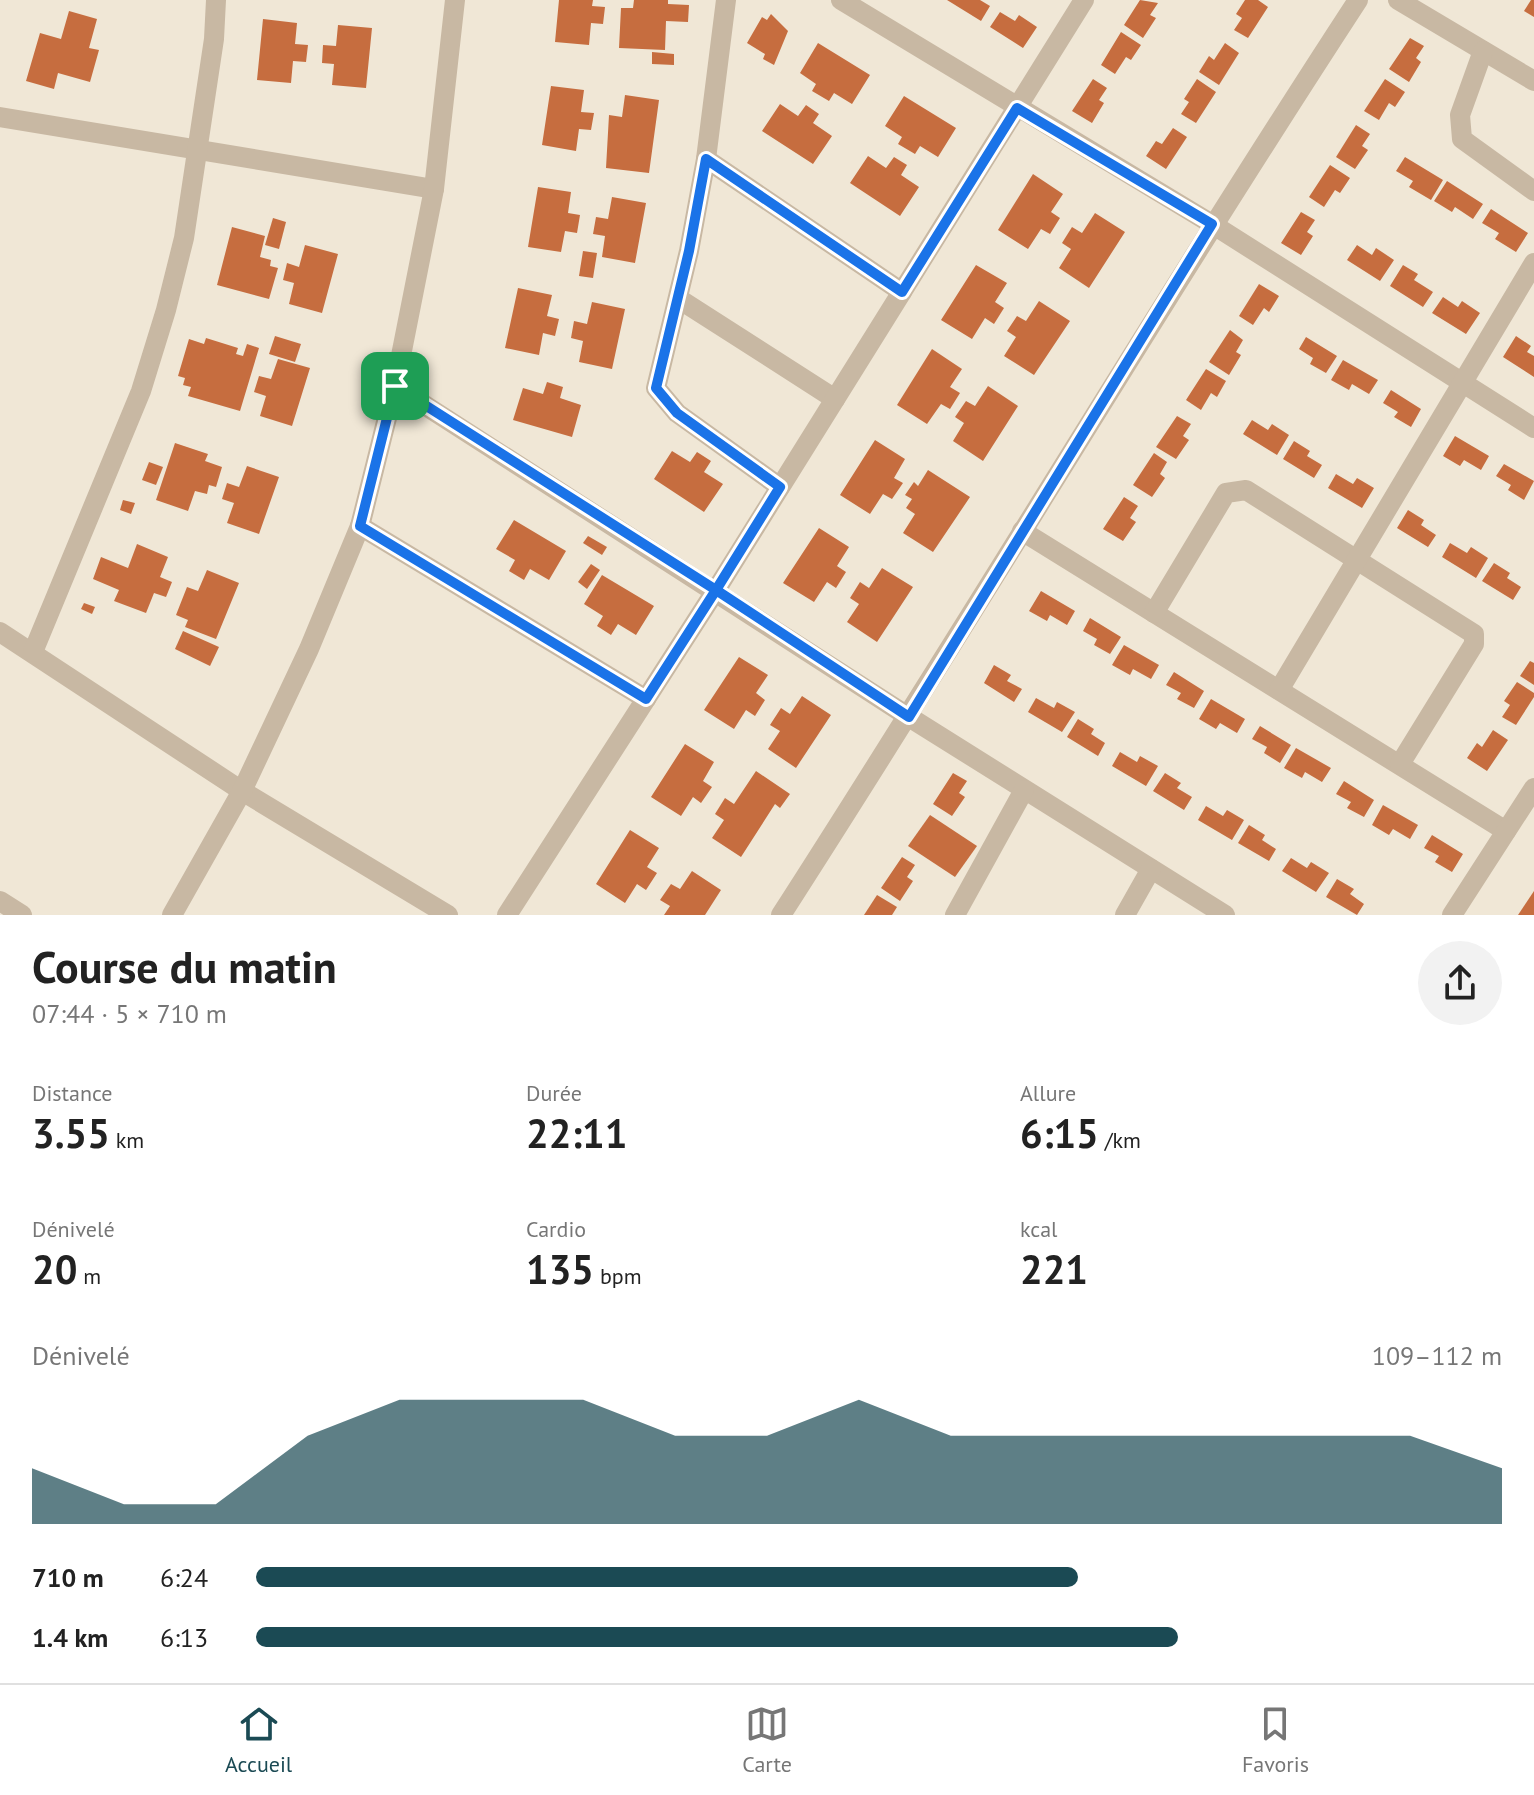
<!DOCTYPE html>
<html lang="fr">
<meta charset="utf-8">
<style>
body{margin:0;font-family:"PT Sans",sans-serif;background:#f2f2f2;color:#222;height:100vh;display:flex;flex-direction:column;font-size:30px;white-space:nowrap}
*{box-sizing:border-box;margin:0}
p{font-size:26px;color:#767676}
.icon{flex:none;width:44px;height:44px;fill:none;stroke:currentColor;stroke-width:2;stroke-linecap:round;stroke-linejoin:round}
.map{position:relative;height:915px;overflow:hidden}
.panel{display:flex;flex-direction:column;background:#fff;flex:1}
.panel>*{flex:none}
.pin{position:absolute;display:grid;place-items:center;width:68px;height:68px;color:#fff;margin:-34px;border-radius:16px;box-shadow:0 4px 12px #0006}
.round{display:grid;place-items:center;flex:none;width:84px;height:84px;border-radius:42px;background:#f2f2f2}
.headline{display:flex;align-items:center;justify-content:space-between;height:136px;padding:0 32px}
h1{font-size:44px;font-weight:600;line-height:60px}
.stats{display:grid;grid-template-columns:repeat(3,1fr);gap:12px;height:136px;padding:8px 32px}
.stats div{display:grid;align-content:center}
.stats b{font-size:40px;font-weight:600}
.stats small{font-size:22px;font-weight:400}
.stats p{font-size:22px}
.chart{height:224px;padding:16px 32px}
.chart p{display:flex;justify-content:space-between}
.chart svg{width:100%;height:144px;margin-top:8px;fill:#1b4a54;opacity:.7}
ul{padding:0 32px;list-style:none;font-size:26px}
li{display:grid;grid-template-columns:128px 96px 1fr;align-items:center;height:60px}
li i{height:20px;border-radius:10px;background:#1b4a54}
.tab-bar{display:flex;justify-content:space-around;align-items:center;height:112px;border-top:2px solid #e0e0e0;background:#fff;font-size:22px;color:#767676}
.tab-bar a{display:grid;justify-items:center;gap:4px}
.tab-bar .active{color:#1b4a54}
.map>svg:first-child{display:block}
.building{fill:#c66d3f}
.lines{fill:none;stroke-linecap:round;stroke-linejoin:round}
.minor{stroke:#c8b8a3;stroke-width:20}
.tertiary{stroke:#c8b8a3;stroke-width:20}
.route-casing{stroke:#fff;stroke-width:16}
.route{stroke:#1a73e8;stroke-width:10}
</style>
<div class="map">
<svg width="1534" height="915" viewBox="0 0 1534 915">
<rect width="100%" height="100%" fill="#f0e7d6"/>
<g class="building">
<polygon points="559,0 593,0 592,6 605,7 603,24 591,23 589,45 555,42"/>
<polygon points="634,0 668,0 668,4 689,5 688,22 666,21 665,50 619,48 621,8 633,8"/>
<polygon points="947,0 980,0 990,6 981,21"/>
<polygon points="1140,0 1158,3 1150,15 1156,18 1143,38 1124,25"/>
<polygon points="1245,0 1258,0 1268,7 1248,38 1234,30 1242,18 1236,14"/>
<polygon points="1531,0 1534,0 1534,17 1524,11"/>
<polygon points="69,11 97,19 89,48 99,50 90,82 58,73 54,89 26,81 40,33 61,39"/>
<polygon points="1000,12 1015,21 1019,15 1037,27 1023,48 990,27"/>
<polygon points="771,14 788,31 774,65 763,59 765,54 747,43 762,17 767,20"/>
<polygon points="263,19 297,23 295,44 308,45 306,62 293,61 291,83 257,80"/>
<polygon points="338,25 372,28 366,88 332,85 334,64 322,63 323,45 336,46"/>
<polygon points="1121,32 1141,45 1131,60 1126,57 1115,74 1101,65"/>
<polygon points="1410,38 1424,46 1416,58 1421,62 1409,82 1389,69"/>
<polygon points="818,43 870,75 852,104 834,93 829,101 812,91 816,84 800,73"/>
<polygon points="1225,43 1239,53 1219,85 1199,72 1209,56 1214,60"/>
<polygon points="652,52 674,54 674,65 652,64"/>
<polygon points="1093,79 1107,88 1099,100 1104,103 1092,123 1072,111"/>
<polygon points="1197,79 1216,92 1196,123 1181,114 1189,102 1184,99"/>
<polygon points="1385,79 1405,92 1395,107 1389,103 1379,120 1364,111"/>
<polygon points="551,86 584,90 581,112 594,113 591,130 579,129 576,151 542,145"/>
<polygon points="625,95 659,100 649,173 606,168 609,115 622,117"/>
<polygon points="904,96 956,128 938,157 920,146 915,154 898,144 902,137 885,126"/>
<polygon points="780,104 798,116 806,105 819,114 813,123 832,136 813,164 762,131"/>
<polygon points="1356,125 1370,134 1362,146 1368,150 1355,169 1336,157"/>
<polygon points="1173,128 1187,137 1166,169 1146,156 1156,141 1162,144"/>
<polygon points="868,156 886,168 894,157 907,165 901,175 919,187 900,216 850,183"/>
<polygon points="1405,157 1443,180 1431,200 1409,187 1413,181 1396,171"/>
<polygon points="1330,165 1350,178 1340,193 1335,190 1324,207 1309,197"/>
<polygon points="1033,174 1063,194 1051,212 1060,218 1050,234 1041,229 1028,249 998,230"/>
<polygon points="1447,181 1483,204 1473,219 1455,207 1452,212 1434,201"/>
<polygon points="538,187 571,192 568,213 580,215 577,233 565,231 561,252 528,247"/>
<polygon points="612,197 646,203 635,263 602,257 605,236 593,234 596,217 608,219"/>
<polygon points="1491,209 1528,233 1516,252 1495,239 1499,233 1482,223"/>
<polygon points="1301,212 1315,220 1307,232 1313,236 1301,255 1281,243"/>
<polygon points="1095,213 1125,232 1089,288 1059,268 1071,249 1062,243 1072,227 1082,233"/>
<polygon points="273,218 286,222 279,249 265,245"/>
<polygon points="232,227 265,236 260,257 271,260 270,266 278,268 269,299 217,285"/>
<polygon points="305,245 338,254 322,313 289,304 294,283 283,280 287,263 299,267"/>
<polygon points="1357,245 1372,255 1376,248 1394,260 1380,281 1347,260"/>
<polygon points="583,251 597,253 593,278 579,276"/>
<polygon points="976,265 1007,283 995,302 1004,308 994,324 985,318 972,339 941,320"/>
<polygon points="1403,265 1418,274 1414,280 1433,292 1423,307 1390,286"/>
<polygon points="1259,284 1279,296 1269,312 1264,308 1253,325 1239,316"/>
<polygon points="518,288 552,295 547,316 559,319 555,336 543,333 539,355 505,348"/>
<polygon points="1443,297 1458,307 1462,301 1480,313 1466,334 1432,313"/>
<polygon points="1039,301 1070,321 1034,375 1004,356 1016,337 1007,331 1017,316 1026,321"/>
<polygon points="592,302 625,309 612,369 579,362 583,341 571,338 574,321 587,324"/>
<polygon points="1230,330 1243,340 1236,352 1241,355 1229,375 1209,362"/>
<polygon points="275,336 301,344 295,362 269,354"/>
<polygon points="1516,336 1531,346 1527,352 1534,356 1534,377 1503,357"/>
<polygon points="1306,337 1337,356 1326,373 1310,364 1313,358 1299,349"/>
<polygon points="206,338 238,348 236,354 243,356 247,344 259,348 240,411 188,396 191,387 183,385 185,378 178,376 189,339 204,344"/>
<polygon points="932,349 962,369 950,387 960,393 950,409 941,404 927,424 897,405"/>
<polygon points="278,359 310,368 292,426 260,416 266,396 254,392 259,376 271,379"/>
<polygon points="1343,360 1378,380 1369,394 1352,384 1349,390 1331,380"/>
<polygon points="1206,369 1226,381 1217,397 1211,393 1201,410 1186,400"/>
<polygon points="547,382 563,387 560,398 581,405 572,437 513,420 523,388 543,394"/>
<polygon points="988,386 1018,406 983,461 953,441 964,423 955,417 966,401 975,406"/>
<polygon points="1391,390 1421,409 1411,427 1394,417 1398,412 1383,403"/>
<polygon points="1177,416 1191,424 1183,436 1189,440 1176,459 1156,447"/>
<polygon points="1252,420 1268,430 1272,424 1289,435 1277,455 1243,434"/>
<polygon points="1455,436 1489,456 1481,470 1464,460 1460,466 1443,456"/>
<polygon points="875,440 905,459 894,478 903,483 892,499 883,494 870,514 840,495"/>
<polygon points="1294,441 1310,451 1307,456 1322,465 1314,478 1283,459"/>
<polygon points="175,443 208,454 205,461 222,467 216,487 209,485 207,494 195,491 188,511 156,500"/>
<polygon points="672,451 690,462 697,452 711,461 704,472 723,484 704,512 654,479"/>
<polygon points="1154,453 1167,462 1160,474 1165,478 1152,497 1133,485"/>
<polygon points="149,462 163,467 156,485 142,480"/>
<polygon points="1504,464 1534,481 1524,500 1508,490 1511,485 1496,476"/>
<polygon points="247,466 279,477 259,534 227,523 234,503 222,499 227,483 239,487"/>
<polygon points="928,470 970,497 933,552 903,533 915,514 906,508 912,499 905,495 914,482 918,486"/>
<polygon points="1336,474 1353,484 1357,478 1374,488 1362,508 1328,488"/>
<polygon points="1124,497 1138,506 1130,518 1136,522 1123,541 1103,529"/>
<polygon points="123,500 135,503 131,514 120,510"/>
<polygon points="1408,510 1424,520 1421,525 1436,535 1428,547 1397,528"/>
<polygon points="514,520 566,551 549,580 530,569 524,580 509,571 515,560 496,549"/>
<polygon points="819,528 849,547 837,566 846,572 836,588 827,582 814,602 783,583"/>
<polygon points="588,536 607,547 602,555 583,543"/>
<polygon points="1450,543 1467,553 1471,547 1488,558 1476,578 1442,557"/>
<polygon points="137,544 168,557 160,577 172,582 166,597 154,593 146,613 114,601 119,590 93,579 101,557 128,568"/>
<polygon points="1494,563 1510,573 1507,578 1521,587 1513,600 1482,581"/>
<polygon points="591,564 600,570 587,589 578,582"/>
<polygon points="882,568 913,587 877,642 847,622 859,604 850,598 860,582 869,588"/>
<polygon points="207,570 239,583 216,639 185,627 188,620 176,615 187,587 198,591"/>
<polygon points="602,575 654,606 636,635 618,624 611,635 597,626 603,616 584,604"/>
<polygon points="1041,591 1075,611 1067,625 1050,615 1047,621 1029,611"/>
<polygon points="84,603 95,607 92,614 81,609"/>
<polygon points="1090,618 1121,637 1110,654 1094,645 1097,639 1083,631"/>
<polygon points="183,631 219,647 210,666 175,649"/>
<polygon points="1124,645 1159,665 1151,679 1133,669 1130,675 1112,665"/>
<polygon points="739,657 768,675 756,693 765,700 755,716 746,710 734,729 704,710"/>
<polygon points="1530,661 1534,663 1534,685 1520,676"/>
<polygon points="994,665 1011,675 1007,681 1022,689 1014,702 984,683"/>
<polygon points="1174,672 1204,691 1194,708 1177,699 1181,693 1166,685"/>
<polygon points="1517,682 1534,693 1534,697 1516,725 1502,717 1510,705 1504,701"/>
<polygon points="802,696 831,715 796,768 768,749 780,731 770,725 781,708 790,714"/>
<polygon points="1036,698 1054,708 1057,702 1075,712 1062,732 1028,712"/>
<polygon points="1211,699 1245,719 1237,733 1220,723 1216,729 1199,719"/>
<polygon points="1078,719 1094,729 1091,734 1105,743 1098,756 1067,737"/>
<polygon points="1260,726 1291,745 1280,763 1264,753 1267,747 1252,739"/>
<polygon points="1493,730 1508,740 1487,771 1467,758 1477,743 1482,747"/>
<polygon points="685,744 714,762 703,781 712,787 701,803 693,797 681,816 651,797"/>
<polygon points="1296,748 1331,768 1322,782 1305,772 1302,778 1284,768"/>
<polygon points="1120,752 1137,762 1140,756 1158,766 1146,786 1112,766"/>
<polygon points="756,771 790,794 780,808 775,804 741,857 712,838 724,820 715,814 725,798 734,804"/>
<polygon points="953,773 967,781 959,793 965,797 952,816 933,804"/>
<polygon points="1165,773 1181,783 1177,788 1192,797 1184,810 1153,791"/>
<polygon points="1344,781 1374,800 1364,817 1347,808 1351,802 1336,794"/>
<polygon points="1383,805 1418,825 1410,839 1393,829 1389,835 1372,825"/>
<polygon points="1206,806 1223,816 1227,810 1244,820 1232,840 1198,820"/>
<polygon points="930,815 977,846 955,877 908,846"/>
<polygon points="1249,825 1265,835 1262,840 1276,849 1269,861 1238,843"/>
<polygon points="630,830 659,848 647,867 657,873 646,890 637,884 625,903 596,884"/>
<polygon points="1432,835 1463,854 1452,872 1435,862 1439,856 1424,848"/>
<polygon points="902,857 915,865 907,877 913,881 900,901 881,888"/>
<polygon points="1291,858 1307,868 1311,862 1329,873 1316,892 1282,871"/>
<polygon points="692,871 721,890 705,915 664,915 670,906 660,900 671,884 680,889"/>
<polygon points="1337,879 1354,889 1350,894 1364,904 1357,915 1326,897"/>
<polygon points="1534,891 1534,915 1518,915"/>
<polygon points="877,895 897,907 892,915 864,915"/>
</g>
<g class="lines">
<g class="minor">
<polyline points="726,0 706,159 689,251 656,388 677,413 780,487"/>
<polyline points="841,0 1212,224 1534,428"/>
<polyline points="1398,0 1534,81"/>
<polyline points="1483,51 1460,115 1462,139 1534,191"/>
<polyline points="0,117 434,189"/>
<polyline points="706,159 902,292"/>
<polyline points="679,299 835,399"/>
<polyline points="395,386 909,717 1225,915"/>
<polyline points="360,526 646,699"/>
<polyline points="1022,531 1506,831"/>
<polyline points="1154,613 1226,493 1246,490 1474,634 1474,644 1400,764"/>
<polyline points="0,632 242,791 448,915"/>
<polyline points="33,652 141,391 166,310 184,238 214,39 216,0"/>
<polyline points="1279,690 1534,263"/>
<polyline points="172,915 242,791 309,649 360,526 395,386 434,189 455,0"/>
<polyline points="507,915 716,590 1084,0"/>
<path d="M781,915C976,612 1161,302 1358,0"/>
<polyline points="955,915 1024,790"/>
<polyline points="1125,915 1151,869"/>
<polyline points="1452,915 1534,788"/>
</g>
<polyline class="tertiary" points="0,901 22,915"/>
</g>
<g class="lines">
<defs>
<polyline id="route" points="395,386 360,526 646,699 716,590 909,717 1212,224 1017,108 902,292 706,159 689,251 656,388 677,413 780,487 716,590 395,386"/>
</defs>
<use href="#route" class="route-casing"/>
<use href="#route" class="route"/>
</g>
</svg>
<div class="pin" style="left:395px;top:386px;background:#1e9e55"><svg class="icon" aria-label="arrive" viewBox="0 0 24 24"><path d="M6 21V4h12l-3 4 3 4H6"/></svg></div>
</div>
<section class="panel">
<div class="headline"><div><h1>Course du matin</h1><p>07:44 · 5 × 710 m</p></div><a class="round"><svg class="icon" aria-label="share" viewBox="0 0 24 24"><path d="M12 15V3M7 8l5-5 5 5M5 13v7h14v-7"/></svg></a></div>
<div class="stats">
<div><p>Distance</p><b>3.55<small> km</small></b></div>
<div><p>Durée</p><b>22:11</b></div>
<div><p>Allure</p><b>6:15<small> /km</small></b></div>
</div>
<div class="stats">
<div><p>Dénivelé</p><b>20<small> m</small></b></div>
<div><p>Cardio</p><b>135<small> bpm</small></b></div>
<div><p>kcal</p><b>221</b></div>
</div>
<div class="chart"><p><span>Dénivelé</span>109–112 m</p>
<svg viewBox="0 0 160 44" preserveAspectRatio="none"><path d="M0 44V27L10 38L20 38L30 17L40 6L50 6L60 6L70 17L80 17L90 6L100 17L110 17L120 17L130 17L140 17L150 17L160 27V44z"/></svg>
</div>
<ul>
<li><b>710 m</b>6:24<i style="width:66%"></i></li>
<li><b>1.4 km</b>6:13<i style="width:74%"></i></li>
</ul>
</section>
<nav class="tab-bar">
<a class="active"><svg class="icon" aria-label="home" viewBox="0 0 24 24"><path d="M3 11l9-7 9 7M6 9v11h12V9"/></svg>Accueil</a>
<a><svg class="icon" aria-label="map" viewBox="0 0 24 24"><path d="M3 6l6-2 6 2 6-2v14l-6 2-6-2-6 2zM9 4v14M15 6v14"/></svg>Carte</a>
<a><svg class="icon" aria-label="saved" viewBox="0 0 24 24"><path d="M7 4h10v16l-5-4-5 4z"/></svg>Favoris</a>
</nav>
